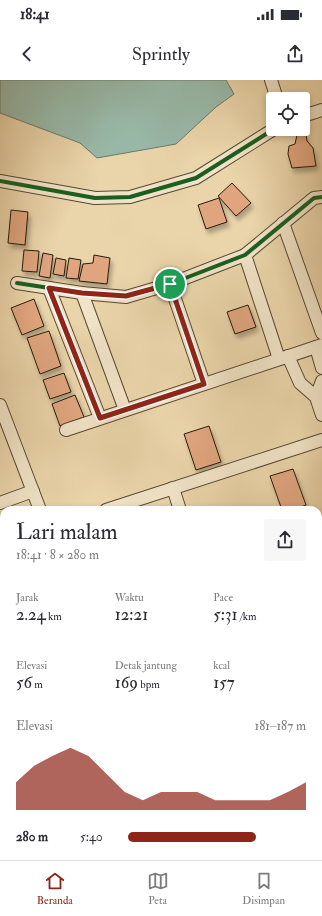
<!DOCTYPE html>
<html lang="id">
<meta charset="utf-8">
<style>
body{margin:0;font-family:"IM FELL Double Pica",serif;background:#f7f7f7;color:#2b2b33;height:100vh;display:flex;flex-direction:column;font-size:15px;white-space:nowrap}
*{box-sizing:border-box;margin:0}
p{font-size:13px;color:#7c7c81}
.icon{flex:none;width:22px;height:22px;fill:none;stroke:currentColor;stroke-width:2;stroke-linecap:round;stroke-linejoin:round}
.map{position:relative;flex:1;overflow:hidden}
.sheet{position:absolute;left:0px;top:426px;width:322px;height:354px;display:flex;flex-direction:column;background:#fff;border-radius:12px 12px 0 0;box-shadow:0 2px 6px #0003}
.sheet>*{flex:none}
.controls{position:absolute;left:266px;top:12px;display:grid;gap:8px}
.controls a{display:grid;place-items:center;width:44px;height:44px;border-radius:4px;background:#fff;box-shadow:0 2px 6px #0003;font-size:20px}
.pin{position:absolute;display:grid;place-items:center;width:34px;height:34px;color:#fff;margin:-17px;border:2px solid #fff;border-radius:50%;box-shadow:0 1px 4px #0007}
.round{display:grid;place-items:center;flex:none;width:42px;height:42px;border-radius:4px;background:#f7f7f7}
.summary{display:flex;align-items:center;justify-content:space-between;height:68px;padding:0 16px}
h1{font-size:22px;font-weight:600;line-height:30px}
.stats{display:grid;grid-template-columns:repeat(3,1fr);gap:6px;height:68px;padding:4px 16px}
.stats div{display:grid;align-content:center}
.stats b{font-size:17px;font-weight:600}
.stats small{font-size:11px;font-weight:400}
.stats p{font-size:11px}
.chart{height:112px;padding:8px 16px}
.chart p{display:flex;justify-content:space-between}
.chart svg{width:100%;height:72px;margin-top:4px;fill:#8f2418;opacity:.7}
ul{padding:0 16px;list-style:none;font-size:13px}
li{display:grid;grid-template-columns:64px 48px 1fr;align-items:center;height:30px}
li i{height:10px;border-radius:5px;background:#8f2418}
.status{display:flex;justify-content:space-between;align-items:center;height:28px;padding:0 20px;background:#fff;direction:ltr}
.status svg{height:11px;fill:currentColor}
header{display:flex;justify-content:space-between;align-items:center;height:52px;padding:0 16px;background:#fff;font-size:18px;font-weight:600}
.dock{display:flex;justify-content:space-around;align-items:center;height:56px;border-top:1px solid #e1e1e2;background:#fff;font-size:11px;color:#7c7c81}
.dock a{display:grid;justify-items:center;gap:2px}
.dock .active{color:#8f2418}
.map>svg:first-child{display:block}
.water{fill:#98b8a7;stroke:#6a7969}
.building{fill:#e0a57e;stroke:#251b0d;filter:url(#shadow)}
.lines{fill:none;stroke-linecap:round;stroke-linejoin:round}
.minor-casing{stroke:#564934;stroke-width:14}
.minor{stroke:#f1e3c7;stroke-width:12}
.cycleway-casing{stroke:#f1e3c7;stroke-width:6}
.cycleway{stroke:#1b5e20;stroke-width:4}
.route-casing{stroke:#fff;stroke-width:8}
.route{stroke:#8f2418;stroke-width:5}
</style>
<div class="status"><b>18:41</b><svg viewBox="0 0 49 12"><path d="M0 12V9h3v3zM5 12V6h3v6zM10 12V3h3v9zM15 12V0h3v12zM26 1h20v11H26zM47 4h2v5h-2z"/></svg></div>
<header><svg class="icon" aria-label="back" viewBox="0 0 24 24"><path d="M15 5l-7 7 7 7"/></svg>Sprintly<svg class="icon" aria-label="share" viewBox="0 0 24 24"><path d="M12 15V3M7 8l5-5 5 5M5 13v7h14v-7"/></svg></header>
<div class="map">
<svg width="322" height="780" viewBox="0 0 322 780">
<defs>
<filter id="shadow"><feDropShadow dx="2.5" dy="4.5" stdDeviation="2" flood-color="#0004"/></filter>
</defs>
<rect width="100%" height="100%" fill="#ead4a9"/>
<filter id="stains"><feTurbulence type="fractalNoise" baseFrequency=".005" numOctaves="4"/><feColorMatrix values="0 0 0 0 .2 0 0 0 0 .09 0 0 0 0 .02 0 0 0 .5 -.17"/></filter>
<radialGradient id="worn" r=".72"><stop offset=".6" stop-color="#630" stop-opacity="0"/><stop offset="1" stop-color="#630" stop-opacity=".3"/></radialGradient>
<polygon class="water" points="0,0 226,0 234,14 216,27 176,64 97,78 80,63 0,33"/>
<g class="building">
<polygon points="297,55 306,55 307,61 313,68 316,86 292,88 288,74 289,66 295,64"/>
<polygon points="232,103 251,123 236,136 218,116"/>
<polygon points="219,118 227,142 206,149 198,125"/>
<polygon points="11,130 28,132 25,165 8,163"/>
<polygon points="24,170 39,171 37,192 22,191"/>
<polygon points="43,173 53,175 50,198 39,196"/>
<polygon points="94,175 110,178 107,204 79,201 83,184 93,183"/>
<polygon points="56,178 66,180 64,196 53,194"/>
<polygon points="69,178 81,180 78,199 66,198"/>
<polygon points="34,219 44,246 22,255 11,228"/>
<polygon points="248,225 256,247 235,254 227,232"/>
<polygon points="49,251 61,286 40,294 27,258"/>
<polygon points="64,293 71,312 50,319 43,300"/>
<polygon points="75,315 84,337 60,346 52,324"/>
<polygon points="209,346 221,382 196,390 184,354"/>
<polygon points="293,389 306,425 293,430 282,430 270,396"/>
<polygon points="318,503 322,515 322,527 318,528"/>
<polygon points="322,528 322,551 318,553 318,530"/>
<polygon points="322,554 322,577 321,577 318,567 318,556"/>
<polygon points="0,615 4,616 1,640 0,639"/>
<polygon points="0,675 3,676 2,696 0,696"/>
</g>
<g class="lines">
<defs>
<g id="minor">
<polyline points="271,0 277,19"/>
<polyline points="303,36 322,30"/>
<polyline points="0,101 95,118 130,117 196,98 274,49"/>
<polyline points="283,143 322,253"/>
<polyline points="245,175 279,279"/>
<polyline points="17,203 82,213 126,217 170,204 245,175 314,118 322,117"/>
<polyline points="170,204 204,304"/>
<polyline points="49,208 100,338"/>
<polyline points="82,213 125,330"/>
<polyline points="316,267 322,288"/>
<polyline points="288,276 300,303 316,317 322,335"/>
<polyline points="316,317 322,301"/>
<polyline points="0,325 40,430"/>
<polyline points="66,350 322,265"/>
<polyline points="173,408 180,430"/>
<polyline points="0,423 33,411"/>
<polyline points="106,430 322,360"/>
<polyline points="318,588 322,601"/>
<polyline points="0,648 4,648"/>
<polyline points="318,700 322,700"/>
<polyline points="318,771 322,770"/>
<polyline points="50,776 50,780"/>
<polyline points="206,778 237,776"/>
<polyline points="130,780 130,776"/>
</g>
</defs>
<use href="#minor" class="minor-casing"/>
<use href="#minor" class="minor"/>
<defs>
<g id="cycleway">
<polyline points="0,101 95,118 130,117 196,98 274,49"/>
<polyline points="17,203 82,213 126,217 170,204 245,175 314,118 322,117"/>
</g>
</defs>
<use href="#cycleway" class="cycleway-casing"/>
<use href="#cycleway" class="cycleway"/>
</g>
<g class="lines">
<defs>
<polygon id="route" points="170,204 204,304 100,338 49,208 82,213 126,216"/>
</defs>
<use href="#route" class="route-casing"/>
<use href="#route" class="route"/>
</g>
<rect width="100%" height="100%" filter="url(#stains)"/>
<rect width="100%" height="100%" fill="url(#worn)"/>
</svg>
<div class="controls">
<a><svg class="icon" aria-label="locate" viewBox="0 0 24 24"><circle cx="12" cy="12" r="6"/><path d="M12 2v4M12 18v4M2 12h4M18 12h4"/></svg></a>
</div>
<div class="pin" style="left:170px;top:204px;background:#1e9e55"><svg class="icon" aria-label="arrive" viewBox="0 0 24 24"><path d="M6 21V4h12l-3 4 3 4H6"/></svg></div>
<section class="sheet">
<div class="summary"><div><h1>Lari malam</h1><p>18:41 · 8 × 280 m</p></div><a class="round"><svg class="icon" aria-label="share" viewBox="0 0 24 24"><path d="M12 15V3M7 8l5-5 5 5M5 13v7h14v-7"/></svg></a></div>
<div class="stats">
<div><p>Jarak</p><b>2.24<small> km</small></b></div>
<div><p>Waktu</p><b>12:21</b></div>
<div><p>Pace</p><b>5:31<small> /km</small></b></div>
</div>
<div class="stats">
<div><p>Elevasi</p><b>56<small> m</small></b></div>
<div><p>Detak jantung</p><b>169<small> bpm</small></b></div>
<div><p>kcal</p><b>157</b></div>
</div>
<div class="chart"><p><span>Elevasi</span>181–187 m</p>
<svg viewBox="0 0 160 44" preserveAspectRatio="none"><path d="M0 44V27L10 17L20 11L30 6L40 11L50 22L60 33L70 38L80 33L90 33L100 33L110 38L120 38L130 38L140 38L150 33L160 27V44z"/></svg>
</div>
<ul>
<li><b>280 m</b>5:40<i style="width:72%"></i></li>
</ul>
</section>
</div>
<nav class="dock">
<a class="active"><svg class="icon" aria-label="home" viewBox="0 0 24 24"><path d="M3 11l9-7 9 7M6 9v11h12V9"/></svg>Beranda</a>
<a><svg class="icon" aria-label="map" viewBox="0 0 24 24"><path d="M3 6l6-2 6 2 6-2v14l-6 2-6-2-6 2zM9 4v14M15 6v14"/></svg>Peta</a>
<a><svg class="icon" aria-label="saved" viewBox="0 0 24 24"><path d="M7 4h10v16l-5-4-5 4z"/></svg>Disimpan</a>
</nav>
